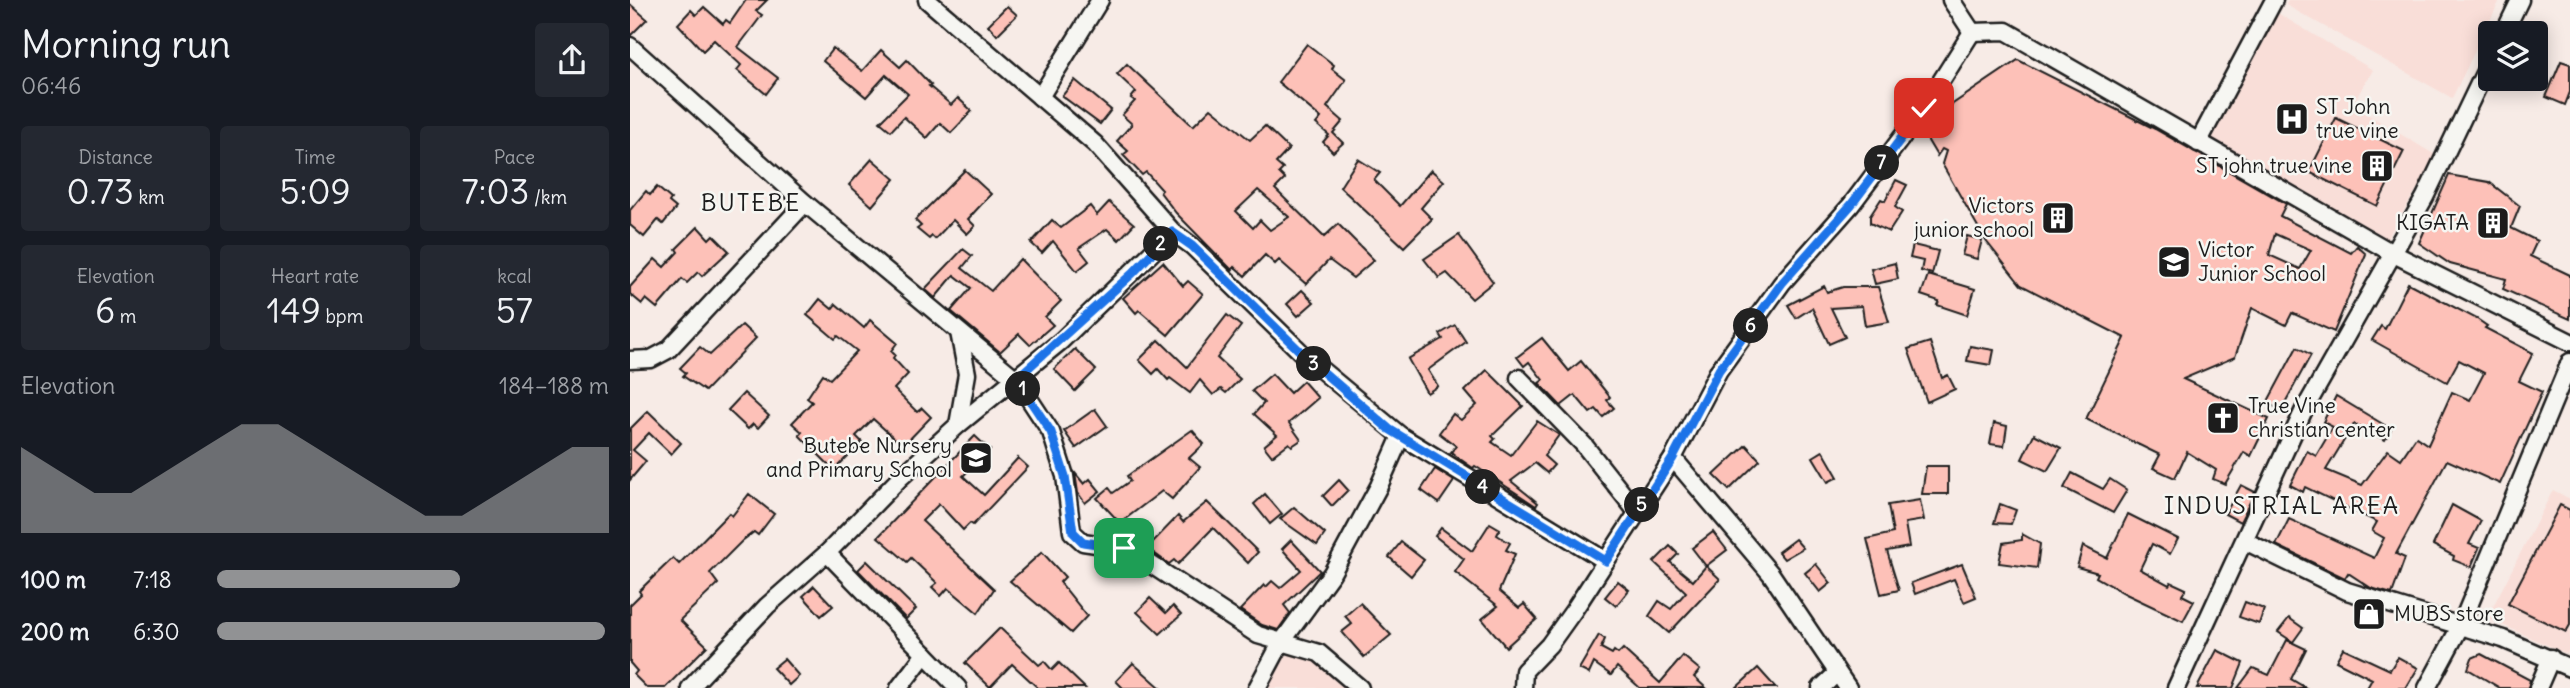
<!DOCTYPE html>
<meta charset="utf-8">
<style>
body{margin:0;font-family:Delius,sans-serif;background:#242831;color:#f1f3f6;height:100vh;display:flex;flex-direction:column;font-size:26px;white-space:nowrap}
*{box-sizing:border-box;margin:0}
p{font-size:23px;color:#9ea1a6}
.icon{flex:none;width:38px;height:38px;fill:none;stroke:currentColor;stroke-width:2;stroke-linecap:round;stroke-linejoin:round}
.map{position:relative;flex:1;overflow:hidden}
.side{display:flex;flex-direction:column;background:#171b24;width:630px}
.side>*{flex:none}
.tools{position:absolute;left:1848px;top:21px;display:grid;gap:14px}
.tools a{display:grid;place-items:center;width:70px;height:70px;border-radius:7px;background:#171b24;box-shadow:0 4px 18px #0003;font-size:35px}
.pin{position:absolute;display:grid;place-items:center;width:60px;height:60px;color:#fff;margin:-30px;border-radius:14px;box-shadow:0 4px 10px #0006}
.km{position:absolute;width:35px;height:35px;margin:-18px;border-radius:50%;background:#222;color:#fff;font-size:19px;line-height:35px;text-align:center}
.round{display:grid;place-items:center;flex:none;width:74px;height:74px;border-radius:7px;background:#242831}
.head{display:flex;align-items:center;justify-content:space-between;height:119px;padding:0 21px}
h1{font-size:38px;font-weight:600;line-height:52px}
.stats{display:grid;grid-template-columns:repeat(3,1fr);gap:10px;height:119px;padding:7px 21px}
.stats div{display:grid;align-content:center;border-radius:7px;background:#242831;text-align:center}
.stats b{font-size:35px;font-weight:600}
.stats small{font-size:19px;font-weight:400}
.stats p{font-size:19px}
.chart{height:196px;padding:14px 21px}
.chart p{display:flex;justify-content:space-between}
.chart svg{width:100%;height:126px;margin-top:7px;fill:#919294;opacity:.7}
ul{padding:0 21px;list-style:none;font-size:23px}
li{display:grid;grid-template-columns:112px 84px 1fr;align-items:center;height:52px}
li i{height:18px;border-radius:9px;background:#919294}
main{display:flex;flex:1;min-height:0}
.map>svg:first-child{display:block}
.built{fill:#f9ded8}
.building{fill:#fdc1b8;stroke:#1c1c1c;stroke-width:2;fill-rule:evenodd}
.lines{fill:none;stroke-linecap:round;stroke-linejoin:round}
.minor-casing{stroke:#1c1c1c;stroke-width:21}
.minor{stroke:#f6f6f2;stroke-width:16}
.route-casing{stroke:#fff;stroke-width:14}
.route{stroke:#1a73e8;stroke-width:9}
.labels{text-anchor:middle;stroke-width:5;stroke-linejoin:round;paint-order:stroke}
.poi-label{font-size:21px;fill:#1c1c1c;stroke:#f6f6f2;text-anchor:start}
.quarter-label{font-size:24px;letter-spacing:2px;fill:#1c1c1c;stroke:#f6f6f2}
</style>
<main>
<section class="side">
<div class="head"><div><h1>Morning run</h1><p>06:46</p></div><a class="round"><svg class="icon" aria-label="share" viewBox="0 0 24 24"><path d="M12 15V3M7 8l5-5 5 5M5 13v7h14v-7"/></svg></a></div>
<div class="stats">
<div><p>Distance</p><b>0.73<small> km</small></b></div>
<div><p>Time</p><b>5:09</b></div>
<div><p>Pace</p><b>7:03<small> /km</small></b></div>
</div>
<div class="stats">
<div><p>Elevation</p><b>6<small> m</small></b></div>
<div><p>Heart rate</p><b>149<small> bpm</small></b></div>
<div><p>kcal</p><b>57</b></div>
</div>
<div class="chart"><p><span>Elevation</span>184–188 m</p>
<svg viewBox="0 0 160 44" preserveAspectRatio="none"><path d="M0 44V14L10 22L20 30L30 30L40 22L50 14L60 6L70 6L80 14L90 22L100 30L110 38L120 38L130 30L140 22L150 14L160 14V44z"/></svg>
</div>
<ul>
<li><b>100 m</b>7:18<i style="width:62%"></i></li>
<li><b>200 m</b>6:30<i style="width:99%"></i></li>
</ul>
</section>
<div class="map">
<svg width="1940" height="688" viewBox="0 0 1940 688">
<rect width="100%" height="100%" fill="#f7ebe6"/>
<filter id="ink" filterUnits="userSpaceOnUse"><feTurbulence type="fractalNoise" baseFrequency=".0143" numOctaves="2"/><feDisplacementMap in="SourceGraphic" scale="14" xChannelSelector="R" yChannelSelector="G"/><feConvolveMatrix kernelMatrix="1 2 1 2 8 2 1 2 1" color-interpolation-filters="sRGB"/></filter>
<g filter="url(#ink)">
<g class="built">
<polygon points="1658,0 1870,0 1822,98 1656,5"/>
<polygon points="1644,11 1743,70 1722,105 1807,156 1754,243 1570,133"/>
<polygon points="1923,490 1940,499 1940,648 1937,654 1857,618"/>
<polygon points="684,652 728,688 627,688 644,657"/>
</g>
<g class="building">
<polygon points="116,0 137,0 126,11 132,15 108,47 148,78 136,94 107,70 111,65 84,40 73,51 48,24 61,10 66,15 74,7 93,24 96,20 100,23"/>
<polygon points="0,4 17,19 0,36"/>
<polygon points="377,6 387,15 367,35 358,25"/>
<polygon points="677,44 704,65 702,69 716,80 697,107 713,121 703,133 713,143 703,152 693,142 699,135 686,124 691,118 648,82"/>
<polygon points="203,48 232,71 251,50 270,67 277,60 301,85 299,86 321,105 328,98 342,111 321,133 310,123 297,138 274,117 261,131 250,122 278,94 256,75 236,97 193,61"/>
<path d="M1388,60L1525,129L1656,204L1650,216L1721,253L1727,246L1736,254L1704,332L1662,313L1656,325L1622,308L1605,357L1553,379L1639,419L1621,456L1614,452L1595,484L1583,479L1586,470L1557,452L1545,478L1523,468L1530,455L1456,419L1495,338L1391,285L1356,241L1312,164L1316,151L1312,149L1307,156L1291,129L1296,122ZM1645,234L1681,250L1670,269L1639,255Z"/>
<polygon points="1931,61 1940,64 1940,92 1935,105 1916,97"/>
<path d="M497,64L563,126L581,108L620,140L635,126L659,149L646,163L653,169L649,173L655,179L645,189L694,237L708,224L744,260L723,278L699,260L676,284L649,260L645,264L635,255L615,276L605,267L602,270L546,213L530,192L532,190L516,172L512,175L493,155L498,151L487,141L502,124L492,115L505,101L501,98L506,92L487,74ZM628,190L659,217L640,230L630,220L623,228L606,211Z"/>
<polygon points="445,80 481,110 470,124 432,96"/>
<polygon points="1706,118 1774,151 1747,206 1679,172"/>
<polygon points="242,159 265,179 242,206 219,185"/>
<polygon points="728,159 750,173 744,180 770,206 801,170 814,181 791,208 802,219 774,247 710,187"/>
<polygon points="335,170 361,194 338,219 345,226 337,234 323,220 305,239 302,236 299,239 287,229 291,226 285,220"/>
<polygon points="1819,175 1859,182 1890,206 1881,228 1907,241 1900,256 1940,275 1940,319 1873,289 1876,279 1820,264 1789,243"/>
<polygon points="1266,180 1277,185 1265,207 1272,212 1259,232 1240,223 1240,216 1251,199 1255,201"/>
<polygon points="27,187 41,199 39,202 46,208 33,224 28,220 14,237 0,225 0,210 16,191 20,195"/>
<polygon points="479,202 504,224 489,240 477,229 449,248 459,261 447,271 423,241 412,253 401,243 422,220 431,228 460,206 467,215"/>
<polygon points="68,227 79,239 83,235 99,251 72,276 68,272 57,283 52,279 27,308 16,299 12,304 0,294 0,287 25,259 34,267 48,252 46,249"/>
<polygon points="829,235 863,282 842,299 817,273 809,278 794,259"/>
<polygon points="1337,236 1352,240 1347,259 1332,255"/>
<polygon points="1283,245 1308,251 1302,274 1291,271 1293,261 1280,258"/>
<polygon points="333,249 342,256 332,268 361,291 390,259 431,301 415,317 423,325 400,345 389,334 370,352 321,311 341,288 324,275 305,298 295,289"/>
<polygon points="533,262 553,286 558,281 573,294 538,335 509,310 506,313 493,298"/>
<polygon points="1265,263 1268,279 1245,284 1241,269"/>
<polygon points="1298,275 1345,289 1337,315 1307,305 1309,301 1291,295"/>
<polygon points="1778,283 1847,319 1857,326 1855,328 1903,353 1889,381 1912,392 1870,484 1817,460 1766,554 1775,558 1762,594 1741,588 1718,573 1715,578 1646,545 1659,519 1744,558 1754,538 1742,531 1747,522 1675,487 1673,492 1660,485 1677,451 1686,456 1703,427 1693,422 1706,396 1761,429 1755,440 1724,424 1696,470 1732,485 1758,450 1771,459 1786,437 1798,445 1822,392 1840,400 1854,373 1829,360 1817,382 1742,340 1751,326 1755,329"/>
<polygon points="1194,286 1197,292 1213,287 1248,287 1259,322 1235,326 1232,306 1201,308 1215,337 1199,344 1182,308 1166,318 1158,305"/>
<polygon points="672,290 684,302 668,316 657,304"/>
<polygon points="190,299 202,309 206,304 234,328 240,320 267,343 261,351 265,355 263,358 278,374 264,389 287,412 292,408 301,417 273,446 243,419 226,436 232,442 204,470 169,435 172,432 162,423 182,402 177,398 193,374 200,379 227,351 208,336 205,339 177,315"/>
<polygon points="597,315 611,326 587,358 610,379 596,393 591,389 583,395 570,380 560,393 540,378 538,380 528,369 523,374 509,360 529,340 557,367"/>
<polygon points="112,325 126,338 75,391 53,376 56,373 50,368 70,347 80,355"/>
<polygon points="825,325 836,342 798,370 808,386 797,393 778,359 813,339 810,334"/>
<polygon points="912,338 939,371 951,361 980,397 977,400 984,408 973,417 966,409 960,413 945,395 931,406 909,383 913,380 899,362 894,366 887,357"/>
<polygon points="1300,342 1312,378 1318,375 1325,389 1297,402 1278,349"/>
<polygon points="1340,346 1364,350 1361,365 1337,361"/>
<polygon points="1667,347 1681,355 1651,410 1637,403"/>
<polygon points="445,349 466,370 445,391 424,369"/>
<polygon points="857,370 893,406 862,436 865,439 862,442 881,455 907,421 929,435 914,456 924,465 917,473 905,463 881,481 908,503 906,506 845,466 843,468 830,459 821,452 826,446 809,433 823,414 831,420 847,405 835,391"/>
<polygon points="642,374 660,393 673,381 688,398 659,423 671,440 662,446 659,443 642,456 634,446 647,435 624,414 634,403 622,391"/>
<polygon points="114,393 139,416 128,428 123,424 118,429 98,410"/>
<polygon points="465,409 477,426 446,448 434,431"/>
<polygon points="18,411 51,443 41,454 19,433 3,450 16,461 0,480 0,429"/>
<polygon points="1364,423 1377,426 1374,446 1360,444"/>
<polygon points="562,430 574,444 559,458 570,467 542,499 532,491 490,523 467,498 479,488 483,493 500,481 497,476"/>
<polygon points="1404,434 1431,448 1417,471 1392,459"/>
<polygon points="345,436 360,450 333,476 354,495 388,458 398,467 343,525 340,523 333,530 309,504 292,521 364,589 348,613 318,588 311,596 302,587 307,583 281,558 277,562 248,537"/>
<polygon points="1116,445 1130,460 1099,490 1084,475"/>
<polygon points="1193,451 1208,477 1198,482 1183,457"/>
<polygon points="1296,466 1318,466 1318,494 1292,494"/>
<polygon points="805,469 824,481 809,503 791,490"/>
<polygon points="445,473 454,484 460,479 470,491 455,503 448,493"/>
<polygon points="1442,473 1473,489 1480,479 1497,490 1483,513 1434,488"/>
<polygon points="709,480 718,490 702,506 693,496"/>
<polygon points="1611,485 1625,492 1610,522 1595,514"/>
<polygon points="119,494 144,514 128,535 124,532 112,541 80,573 88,584 50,620 77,646 35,688 17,688 4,675 7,671 0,663 0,605 11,594 9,591 43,558 49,564 99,513 102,516"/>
<polygon points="635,494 652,514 640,524 624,504"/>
<polygon points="1290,500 1294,520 1275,523 1279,547 1257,551 1269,590 1251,594 1237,539 1263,533 1258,505"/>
<polygon points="577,502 628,552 618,563 583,528 548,564 544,560 539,564 517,548 548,516 553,522"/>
<polygon points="1370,504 1386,510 1381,524 1364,523"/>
<polygon points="1822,505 1851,521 1839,544 1849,548 1841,567 1823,560 1824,556 1803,545"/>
<polygon points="1930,505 1940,510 1940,625 1936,632 1878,604"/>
<polygon points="664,507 695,534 687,545 650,519"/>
<polygon points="1498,514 1548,539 1540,554 1522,544 1510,569 1539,585 1541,582 1556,589 1552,595 1564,601 1553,621 1496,594 1466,577 1468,573 1447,567 1453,546 1477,558"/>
<polygon points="860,523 870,529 867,535 880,543 876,550 885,554 869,591 889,608 894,604 907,619 876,647 852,619 868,606 825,572 834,559 805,536 811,528 842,551"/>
<polygon points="1083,532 1097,550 1076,566 1062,548"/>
<polygon points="1392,534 1410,544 1407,568 1369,563 1373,543 1392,540"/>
<polygon points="1165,539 1173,548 1154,559 1148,552"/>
<polygon points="661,540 690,571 654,605 660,613 648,630 632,625 610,610 634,585 636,587 642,581 650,588 671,570 652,549"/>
<polygon points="771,542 794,560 781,576 759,557"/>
<polygon points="1040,546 1048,554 1040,562 1063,581 1076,566 1090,579 1039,633 1019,616 1029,601 1041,609 1056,592 1024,562"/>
<polygon points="412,552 435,577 430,582 457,616 441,633 380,581"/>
<polygon points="237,561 286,609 276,619 228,570"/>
<polygon points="1186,564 1201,583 1190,592 1175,573"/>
<polygon points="1332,564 1346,597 1334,602 1324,579 1285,594 1281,583"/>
<polygon points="988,581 999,590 986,606 975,597"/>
<polygon points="184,586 203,606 191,616 173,596"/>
<polygon points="520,598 536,613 543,606 551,615 530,634 507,612"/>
<polygon points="1615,602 1634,609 1629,624 1609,617"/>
<polygon points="730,603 761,635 734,657 712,632 722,624 715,616"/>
<polygon points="1659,618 1673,628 1663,642 1648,632"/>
<polygon points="370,628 409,665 414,661 422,670 429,663 455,688 408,688 382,664 360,687 335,663"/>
<polygon points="969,635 975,639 971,648 982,654 984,651 988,654 993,649 1030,683 1053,656 1070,670 1064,677 1076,688 1010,688 987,667 981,675 964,663 959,674 949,669"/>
<polygon points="1657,640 1676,649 1661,679 1676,688 1608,688 1623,668 1639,675"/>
<polygon points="1713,648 1760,670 1768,657 1788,668 1776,688 1737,688 1742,679 1706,661"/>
<polygon points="1587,650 1613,663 1603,688 1567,688"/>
<polygon points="1851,654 1900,680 1898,688 1870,688 1838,669 1842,658"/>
<polygon points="154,659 169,676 159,685 143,668"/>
<polygon points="503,663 531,688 493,688 486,681"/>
<polygon points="1128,668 1146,688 1106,688"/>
</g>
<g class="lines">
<defs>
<g id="minor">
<polyline points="1321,0 1342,32 1376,31 1764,254 1940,342"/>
<polyline points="1874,33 1890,0"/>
<polyline points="0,46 175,203 386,379 421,432 435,476 442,532 453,542 493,548 508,556 628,635 689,653 730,688"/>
<polyline points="410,97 470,0"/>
<polyline points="1568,143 1644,0"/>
<polyline points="543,232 562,246 677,358 771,436 749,486 702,573 651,643 627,688"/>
<polyline points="0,360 21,359 38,350 175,203"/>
<polyline points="889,378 954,445 1007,512"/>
<polyline points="328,425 337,374 329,332"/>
<polyline points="771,436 976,561"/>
<polyline points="1043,458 1141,574 1218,688"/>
<polyline points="1615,541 1717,591 1873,639 1940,668"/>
<polyline points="197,553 328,688"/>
<polyline points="60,688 137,606 197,553 271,477 328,425 431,341 543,232 465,144 297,0"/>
<polyline points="269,688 295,654"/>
<polyline points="893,688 894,671 919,645 944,610 1043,458 1089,370 1152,283 1221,205 1294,108 1342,32"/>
<polyline points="1191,688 1207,673"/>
<polyline points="1546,688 1673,412 1795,197 1860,61"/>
<polyline points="1797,688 1831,625 1940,362"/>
<polyline points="1908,688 1921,658"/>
</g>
</defs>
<use href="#minor" class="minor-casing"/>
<use href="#minor" class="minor"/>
</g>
</g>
<g class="lines" filter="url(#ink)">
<defs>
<polyline id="route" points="494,548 453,542 443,532 435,476 421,432 386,379 503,273 542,232 562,246 677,358 759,429 976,561 1043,458 1089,370 1152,283 1221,205 1294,108"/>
</defs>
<use href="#route" class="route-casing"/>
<use href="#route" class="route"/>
</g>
<defs>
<symbol id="hospital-square" viewBox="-11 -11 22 22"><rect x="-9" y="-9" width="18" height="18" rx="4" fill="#1c1c1c" stroke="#f6f6f2"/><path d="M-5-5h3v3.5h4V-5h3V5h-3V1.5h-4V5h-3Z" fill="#fff"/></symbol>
<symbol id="building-square" viewBox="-11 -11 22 22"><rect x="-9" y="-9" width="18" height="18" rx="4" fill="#1c1c1c" stroke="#f6f6f2"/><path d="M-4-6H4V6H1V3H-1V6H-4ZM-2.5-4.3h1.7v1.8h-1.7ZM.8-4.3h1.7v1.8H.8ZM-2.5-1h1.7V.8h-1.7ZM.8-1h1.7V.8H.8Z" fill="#fff"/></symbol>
<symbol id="school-square" viewBox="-11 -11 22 22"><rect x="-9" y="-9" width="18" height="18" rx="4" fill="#1c1c1c" stroke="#f6f6f2"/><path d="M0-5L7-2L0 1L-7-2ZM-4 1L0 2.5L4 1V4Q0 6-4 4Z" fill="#fff"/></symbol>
<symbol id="church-square" viewBox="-11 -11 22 22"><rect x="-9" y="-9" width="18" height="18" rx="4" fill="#1c1c1c" stroke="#f6f6f2"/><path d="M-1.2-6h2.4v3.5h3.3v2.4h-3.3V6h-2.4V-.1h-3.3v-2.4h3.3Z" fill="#fff"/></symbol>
<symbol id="shop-square" viewBox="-11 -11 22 22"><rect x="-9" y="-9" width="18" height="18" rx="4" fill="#1c1c1c" stroke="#f6f6f2"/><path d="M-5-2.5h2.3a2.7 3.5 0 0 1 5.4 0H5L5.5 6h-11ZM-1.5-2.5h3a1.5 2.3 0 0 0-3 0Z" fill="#fff"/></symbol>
</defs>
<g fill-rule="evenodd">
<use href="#hospital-square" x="1643" y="100" width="38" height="38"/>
<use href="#building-square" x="1728" y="147" width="38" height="38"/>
<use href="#building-square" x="1409" y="199" width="38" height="38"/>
<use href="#building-square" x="1844" y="204" width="38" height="38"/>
<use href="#school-square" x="1525" y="243" width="38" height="38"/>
<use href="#church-square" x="1574" y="399" width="38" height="38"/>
<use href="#school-square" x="327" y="439" width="38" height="38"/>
<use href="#shop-square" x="1720" y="595" width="38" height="38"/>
</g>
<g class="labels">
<g class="poi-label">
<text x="1686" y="114">ST John<tspan x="1686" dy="24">true vine</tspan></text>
<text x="1722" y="173" text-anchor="end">ST john true vine</text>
<text x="1404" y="213" text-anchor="end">Victors<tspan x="1404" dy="24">junior school</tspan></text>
<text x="1839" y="230" text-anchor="end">KIGATA</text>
<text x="1568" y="257">Victor<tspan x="1568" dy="24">Junior School</tspan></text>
<text x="1618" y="413">True Vine<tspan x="1618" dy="24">christian center</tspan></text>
<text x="322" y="453" text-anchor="end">Butebe Nursery<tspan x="322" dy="24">and Primary School</tspan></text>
<text x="1764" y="621">MUBS store</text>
</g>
<g class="quarter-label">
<text x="121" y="211">BUTEBE</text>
<text x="1652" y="514">INDUSTRIAL AREA</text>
</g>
</g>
</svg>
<div class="tools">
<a><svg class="icon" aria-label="layers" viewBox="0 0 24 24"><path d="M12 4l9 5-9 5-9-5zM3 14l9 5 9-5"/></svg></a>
</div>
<div class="pin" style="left:494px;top:548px;background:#1e9e55"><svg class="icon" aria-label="arrive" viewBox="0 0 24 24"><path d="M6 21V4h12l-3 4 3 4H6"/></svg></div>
<div class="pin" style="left:1294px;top:108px;background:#d93025"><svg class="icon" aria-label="check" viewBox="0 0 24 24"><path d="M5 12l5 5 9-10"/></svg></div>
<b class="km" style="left:393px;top:389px">1</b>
<b class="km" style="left:531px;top:244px">2</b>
<b class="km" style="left:684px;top:364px">3</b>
<b class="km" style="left:853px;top:487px">4</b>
<b class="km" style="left:1012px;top:505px">5</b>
<b class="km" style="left:1121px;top:326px">6</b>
<b class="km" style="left:1252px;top:163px">7</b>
</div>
</main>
